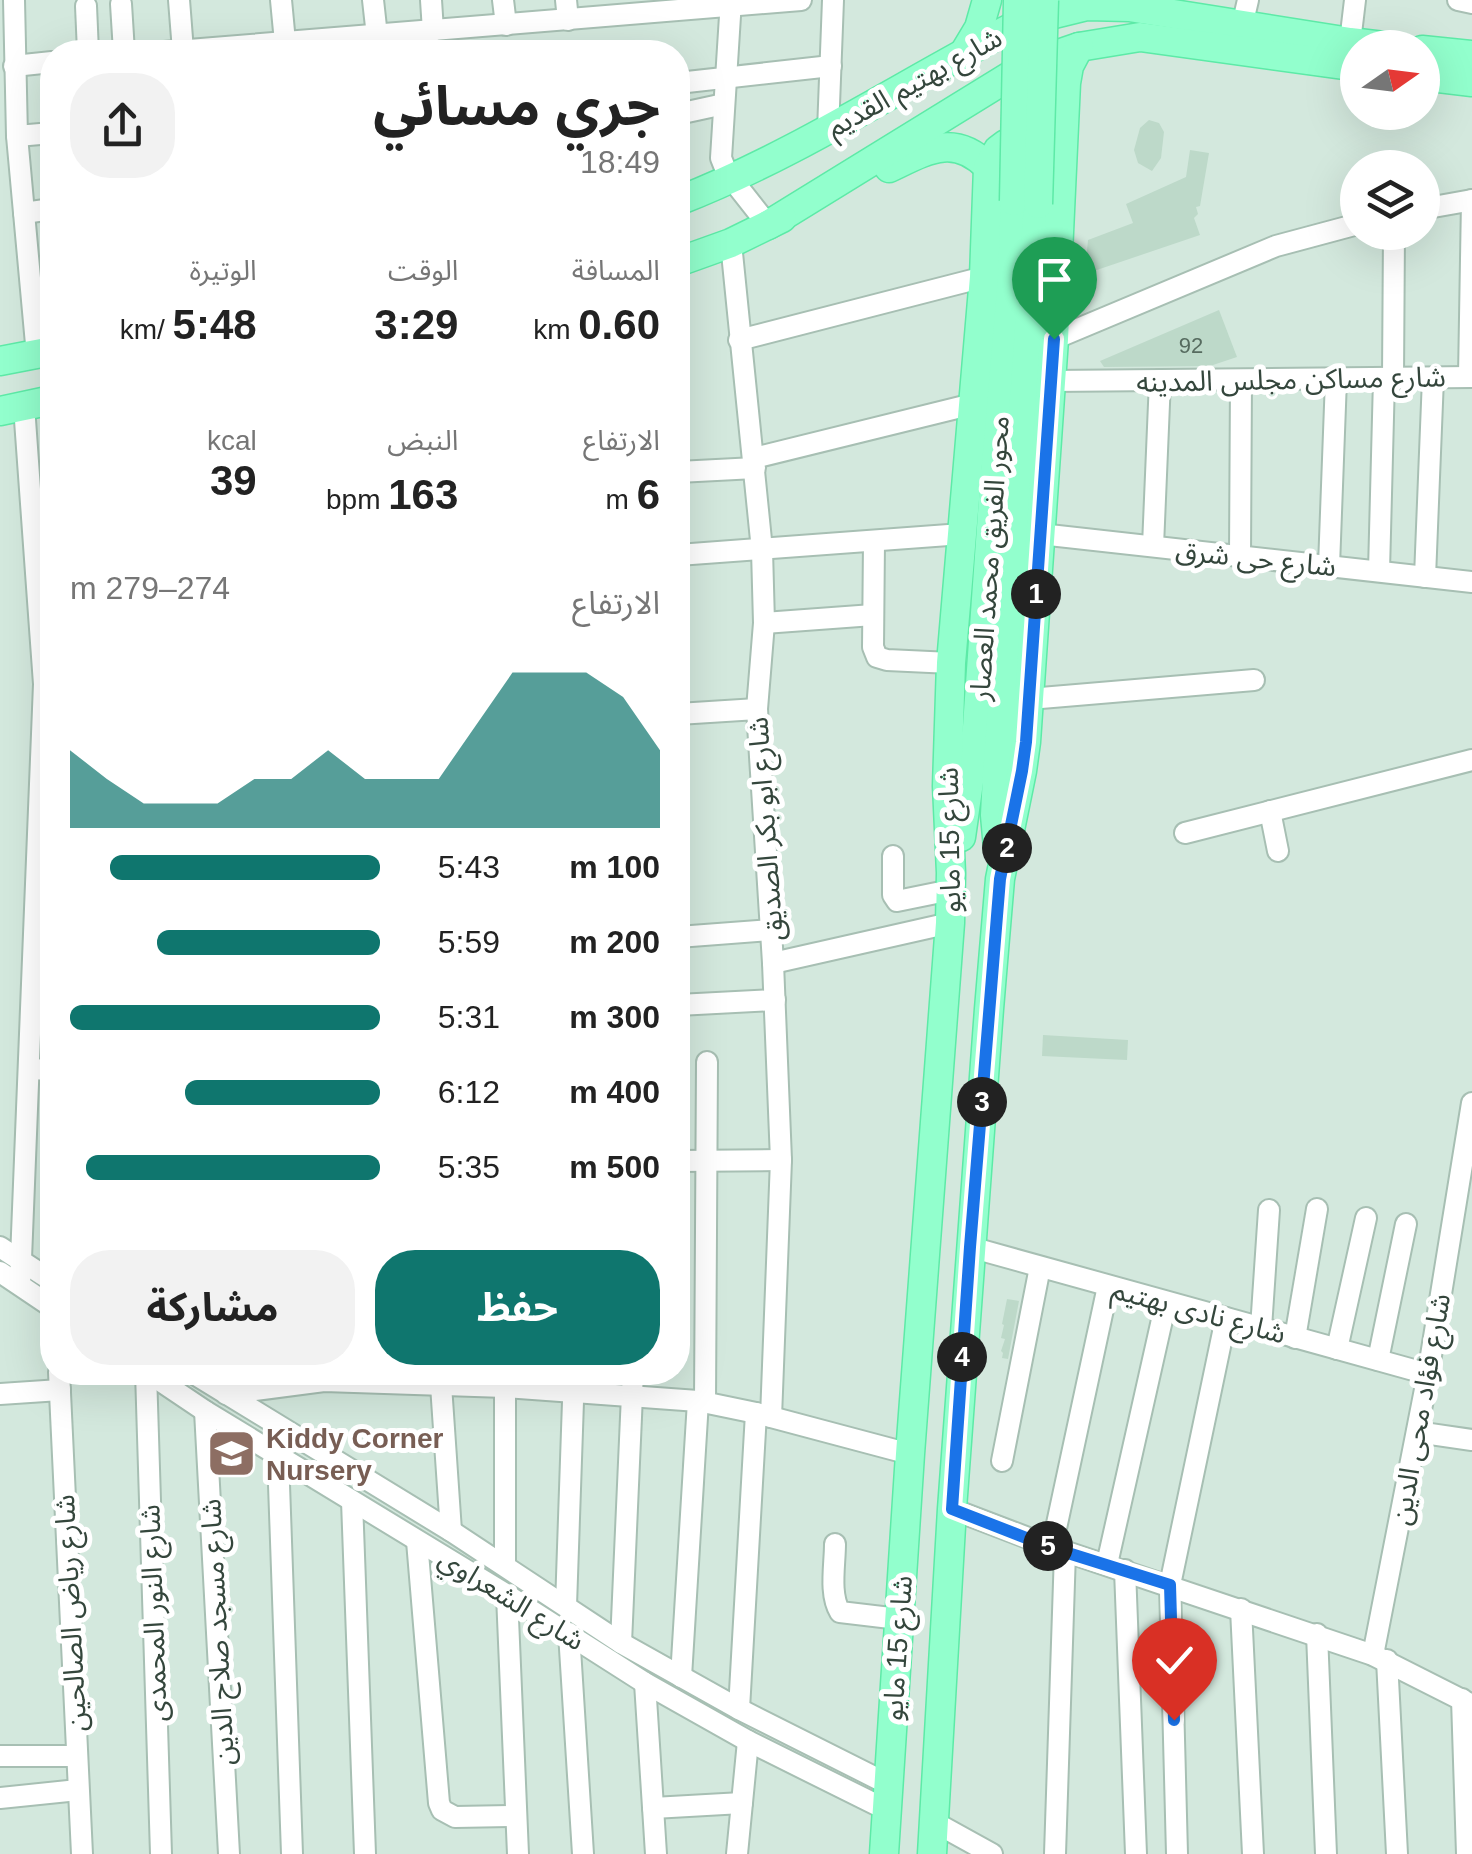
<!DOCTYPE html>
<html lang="ar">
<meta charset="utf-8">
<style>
body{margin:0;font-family:Helvetica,"Noto Sans Arabic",sans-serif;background:#f2f2f2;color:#222;direction:rtl;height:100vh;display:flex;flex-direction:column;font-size:38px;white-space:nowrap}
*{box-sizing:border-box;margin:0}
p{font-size:32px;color:#767676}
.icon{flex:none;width:55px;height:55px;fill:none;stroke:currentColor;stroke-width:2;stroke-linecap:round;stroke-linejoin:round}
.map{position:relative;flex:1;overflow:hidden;direction:ltr}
.drawer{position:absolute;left:40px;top:40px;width:650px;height:1345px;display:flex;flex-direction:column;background:#fff;border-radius:40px;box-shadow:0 10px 40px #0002;direction:rtl}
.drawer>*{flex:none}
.needle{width:65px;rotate:76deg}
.buttons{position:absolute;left:1340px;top:30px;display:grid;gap:20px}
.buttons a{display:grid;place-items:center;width:100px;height:100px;border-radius:50%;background:#fff;box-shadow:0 10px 40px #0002;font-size:50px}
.pin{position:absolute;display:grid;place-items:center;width:85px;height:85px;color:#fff;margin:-102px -42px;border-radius:50% 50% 50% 0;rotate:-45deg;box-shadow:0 0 10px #0007}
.pin .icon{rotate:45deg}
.km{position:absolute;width:50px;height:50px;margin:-25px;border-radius:50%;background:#222;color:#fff;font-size:28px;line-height:50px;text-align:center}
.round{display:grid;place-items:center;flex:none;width:105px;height:105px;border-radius:40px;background:#f2f2f2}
.headline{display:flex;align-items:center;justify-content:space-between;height:170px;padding:0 30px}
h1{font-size:55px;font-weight:700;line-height:75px}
.stats{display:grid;grid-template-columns:repeat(3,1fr);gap:15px;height:170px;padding:10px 30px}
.stats div{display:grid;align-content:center}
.stats b{font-size:42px;font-weight:700}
.stats small{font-size:28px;font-weight:400}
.stats p{font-size:28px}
.chart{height:280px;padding:20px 30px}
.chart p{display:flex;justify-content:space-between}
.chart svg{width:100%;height:180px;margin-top:10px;fill:#0f766e;opacity:.7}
.action{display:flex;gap:20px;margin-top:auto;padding:20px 30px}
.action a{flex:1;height:115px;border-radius:40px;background:#0f766e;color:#fff;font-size:40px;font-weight:700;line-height:115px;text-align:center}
.action a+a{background:#f2f2f2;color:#222}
ul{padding:0 30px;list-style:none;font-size:32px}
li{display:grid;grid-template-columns:160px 120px 1fr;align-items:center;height:75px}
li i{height:25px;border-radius:12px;background:#0f766e}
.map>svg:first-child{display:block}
.residential{fill:#d3e8dd;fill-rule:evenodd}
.building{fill:#bdd9c9}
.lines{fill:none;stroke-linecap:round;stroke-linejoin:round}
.minor-casing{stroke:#a7bfb3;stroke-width:24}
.major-casing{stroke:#5deaa7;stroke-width:31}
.minor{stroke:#fff;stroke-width:20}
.major{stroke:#92ffcd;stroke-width:28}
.major-bridge-casing{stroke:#5deaa7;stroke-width:31;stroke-linecap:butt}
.major-bridge{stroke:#92ffcd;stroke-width:28}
.route-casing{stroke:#fff;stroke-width:20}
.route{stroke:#1a73e8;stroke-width:12}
.labels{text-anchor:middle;stroke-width:10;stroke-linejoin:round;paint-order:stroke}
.number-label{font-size:22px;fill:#566b5f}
.street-label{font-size:28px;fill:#34463c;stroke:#fff}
.education-label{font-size:28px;font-weight:bold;fill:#785e54;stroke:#fff;text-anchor:start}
</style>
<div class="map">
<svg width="1472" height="1854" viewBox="0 0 1472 1854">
<rect width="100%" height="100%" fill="#e5f3ed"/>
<path class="residential" d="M0,0H1472V1854H0ZM1358,48H1422V112H1358ZM52,52H678V1372H52ZM1358,168H1422V232H1358Z"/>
<g class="building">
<polygon points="1149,120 1159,123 1164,132 1161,158 1152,171 1138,163 1134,150 1140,128"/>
<polygon points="1190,150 1209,153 1200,206 1196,207 1198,214 1194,218 1200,235 1085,274 1088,240 1133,223 1126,204 1186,177"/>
<polygon points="1219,310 1237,357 1210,366 1104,367 1100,361"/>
<polygon points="1043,1035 1128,1040 1127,1060 1042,1056"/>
<polygon points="1007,1299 1019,1301 1008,1359 1002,1358 1003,1353 1001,1351 1005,1339 1001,1338 1004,1325 1002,1324"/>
</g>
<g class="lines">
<defs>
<g id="minor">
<polyline points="14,0 17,136 37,355"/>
<polyline points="179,0 183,51"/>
<polyline points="281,0 285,42"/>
<polyline points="373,0 377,36"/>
<polyline points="431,0 433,31"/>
<polyline points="503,0 506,25"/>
<polyline points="566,0 568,20"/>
<polyline points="731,0 721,158 727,173 768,225"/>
<polyline points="1458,0 1472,3"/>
<polyline points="121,4 124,52"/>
<polyline points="86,6 88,52"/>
<polyline points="1242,26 1248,0"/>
<polyline points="1350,42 1355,0"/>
<polyline points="164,52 801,0"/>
<polyline points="14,66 52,62"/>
<polyline points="678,83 831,66"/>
<polyline points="678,114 724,104"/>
<polyline points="828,131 833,0"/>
<polyline points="17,136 52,133"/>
<polyline points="1422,209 1472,200"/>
<polyline points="24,213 52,209"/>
<polyline points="731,243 762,550 764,623 757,709 773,963 781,1160 771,1417"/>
<polyline points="1054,339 1276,246 1358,224"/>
<polyline points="739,340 984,277"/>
<polyline points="1469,377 1472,200"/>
<polyline points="1393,378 1394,232"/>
<polyline points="1051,381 1472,377"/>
<polyline points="754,458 973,404"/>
<polyline points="678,472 755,468"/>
<polyline points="1040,534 1472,582"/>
<polyline points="874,542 873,647 877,657 887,660 951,663"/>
<polyline points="1153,546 1160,380"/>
<polyline points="678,555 962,534"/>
<polyline points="1240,556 1241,380"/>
<polyline points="1329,566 1336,379"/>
<polyline points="1379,571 1384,379"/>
<polyline points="1425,577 1433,378"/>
<polyline points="764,623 873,615"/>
<polyline points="1029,699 1254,680"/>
<polyline points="678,714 757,709"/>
<polyline points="1270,811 1278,851"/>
<polyline points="1185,833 1472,760"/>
<polyline points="893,856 893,895 897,901 951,890"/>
<polyline points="678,937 770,930"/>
<polyline points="773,963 950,923"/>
<polyline points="678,1005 775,1000"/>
<polyline points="30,1069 52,1070"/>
<polyline points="678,1161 781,1160"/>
<polyline points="0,1247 52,1281"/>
<polyline points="970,1247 1428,1374"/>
<polyline points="0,1272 52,1307"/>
<polyline points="20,1284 44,684 24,406"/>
<polyline points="1261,1328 1269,1210"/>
<polyline points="1295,1338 1317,1209"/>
<polyline points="1337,1349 1366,1218"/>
<polyline points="1378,1360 1406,1224"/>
<polyline points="59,1372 82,1854"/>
<polyline points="146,1372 161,1854"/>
<polyline points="147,1372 205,1411 507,1595 645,1683 748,1741 887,1810"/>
<polyline points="191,1372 451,1531 621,1643 739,1709 888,1784"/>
<polyline points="505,1372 505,1565"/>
<polyline points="441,1385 451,1531"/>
<polyline points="0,1394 60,1390"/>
<polyline points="226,1394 324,1381 505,1387 698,1401 756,1413 910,1454"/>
<polyline points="705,1402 707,1062"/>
<polyline points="205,1411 229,1854"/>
<polyline points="1417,1432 1472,1440"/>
<polyline points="278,1456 292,1854"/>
<polyline points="1002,1461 1040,1267"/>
<polyline points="352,1501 365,1854"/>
<polyline points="952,1509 1052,1547 1373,1655 1472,1705"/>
<polyline points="417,1541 439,1803 442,1810 455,1817 516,1816"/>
<path d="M835,1544C835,1565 829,1594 840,1612L899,1619"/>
<polyline points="1052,1547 1108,1286"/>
<polyline points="1107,1564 1166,1302"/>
<polyline points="1125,1570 1136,1854"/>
<polyline points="507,1595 518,1854"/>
<polyline points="566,1606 574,1372"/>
<polyline points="1241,1609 1253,1854"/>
<polyline points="569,1633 583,1854"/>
<polyline points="1317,1634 1326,1854"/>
<polyline points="621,1643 633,1372"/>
<polyline points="1373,1655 1428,1374 1472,1103"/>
<polyline points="1387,1660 1397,1854"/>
<polyline points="681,1677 698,1401"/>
<polyline points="645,1683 656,1854"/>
<polyline points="1462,1699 1467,1854"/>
<polyline points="739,1709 756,1413"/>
<polyline points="0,1756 77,1756"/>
<polyline points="0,1798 78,1790"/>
<polyline points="653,1808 742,1803"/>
<polyline points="934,1822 992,1854"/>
<polyline points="737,1854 748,1741"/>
<polyline points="1055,1854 1065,1552"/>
<polyline points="1177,1854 1170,1585 1226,1318"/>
</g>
<g id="major">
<polyline points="1422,50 1472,55"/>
<polyline points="964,53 979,28 987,0"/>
<polyline points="1422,76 1472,82"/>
<path d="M889,168C925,151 954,132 988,167"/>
<path d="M678,201C794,156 898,87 1009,29L1034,19L1087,6L1129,7L1350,42L1400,48"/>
<polyline points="768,225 1015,73 1035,62 1079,47 1140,37 1358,67"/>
<polyline points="678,262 731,243 782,218"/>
<polyline points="0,361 52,351"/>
<polyline points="0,411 52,400"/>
<polyline points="961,837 977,727 1014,201"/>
<polyline points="998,848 995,815 997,776 1038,204"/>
<polyline points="884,1854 910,1454 950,923 951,873 947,786 951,663 984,277 988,167 998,150 1006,144 1015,141 1033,141"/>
<polyline points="932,1854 952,1509 989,1009 1000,879 1022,771 1026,742 1054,339 1066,83 1069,66 1079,47"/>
</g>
</defs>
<use href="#minor" class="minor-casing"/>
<use href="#major" class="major-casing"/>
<use href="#minor" class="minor"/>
<use href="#major" class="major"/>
<defs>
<g id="major-bridge">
<polyline points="1014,201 1018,0"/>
<polyline points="1038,204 1044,0"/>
</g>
</defs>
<use href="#major-bridge" class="major-bridge-casing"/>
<use href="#major-bridge" class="major-bridge"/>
</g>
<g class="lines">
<defs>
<polyline id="route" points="1054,339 1026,742 1022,771 1000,879 970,1247 952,1509 1052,1548 1170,1585 1174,1720"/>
</defs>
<use href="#route" class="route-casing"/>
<use href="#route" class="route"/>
</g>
<defs>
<symbol id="school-square" viewBox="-11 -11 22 22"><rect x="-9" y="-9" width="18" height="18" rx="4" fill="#8d6e63" stroke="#fff"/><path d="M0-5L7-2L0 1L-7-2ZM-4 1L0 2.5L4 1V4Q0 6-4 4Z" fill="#fff"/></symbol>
</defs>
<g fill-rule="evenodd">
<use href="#school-square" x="204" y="1426" width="55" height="55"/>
</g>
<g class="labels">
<g class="number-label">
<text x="1191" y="353">92</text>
</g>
<g class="street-label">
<text transform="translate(914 82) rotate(-29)" y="10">شارع بهتيم القديم</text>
<text transform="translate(1291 379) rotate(-1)" y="10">شارع مساكن مجلس المدينه</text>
<text transform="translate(989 558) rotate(-86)" y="10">محور الفريق محمد العصار</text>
<text transform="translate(1256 558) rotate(6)" y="10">شارع حى شرق</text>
<text transform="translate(765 829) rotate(-94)" y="10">شارع ابو بكر الصديق</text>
<text transform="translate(949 840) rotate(-91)" y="10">شارع 15 مايو</text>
<text transform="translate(1199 1311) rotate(15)" y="10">شارع نادى بهتيم</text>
<text transform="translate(1420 1409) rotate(-80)" y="10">شارع فؤاد محى الدين</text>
<text transform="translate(512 1599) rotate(32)" y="10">شارع الشعراوي</text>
<text transform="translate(70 1613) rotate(-93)" y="10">شارع رياض الصالحين</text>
<text transform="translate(153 1613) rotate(-92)" y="10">شارع النور المحمدى</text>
<text transform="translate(217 1632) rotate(-93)" y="10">شارع مسجد صلاح الدين</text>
<text transform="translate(897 1648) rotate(-86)" y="10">شارع 15 مايو</text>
</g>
<g class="education-label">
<text x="266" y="1448">Kiddy Corner<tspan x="266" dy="32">Nursery</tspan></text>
</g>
</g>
</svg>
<div class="buttons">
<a><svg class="needle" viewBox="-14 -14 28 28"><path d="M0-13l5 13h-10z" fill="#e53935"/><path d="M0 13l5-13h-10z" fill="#767676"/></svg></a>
<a><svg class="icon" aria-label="layers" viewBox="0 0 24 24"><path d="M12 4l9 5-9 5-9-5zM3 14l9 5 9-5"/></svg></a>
</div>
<div class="pin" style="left:1054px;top:339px;background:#1e9e55"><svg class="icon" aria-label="arrive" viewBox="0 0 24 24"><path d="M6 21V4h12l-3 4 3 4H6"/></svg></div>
<div class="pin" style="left:1174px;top:1720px;background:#d93025"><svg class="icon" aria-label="check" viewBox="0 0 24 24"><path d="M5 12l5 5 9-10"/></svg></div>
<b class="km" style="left:1036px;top:594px">1</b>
<b class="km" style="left:1007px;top:848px">2</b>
<b class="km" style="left:982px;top:1102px">3</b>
<b class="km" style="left:962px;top:1357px">4</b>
<b class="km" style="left:1048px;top:1546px">5</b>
<section class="drawer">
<div class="headline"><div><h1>جري مسائي</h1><p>18:49</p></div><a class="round"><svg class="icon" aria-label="share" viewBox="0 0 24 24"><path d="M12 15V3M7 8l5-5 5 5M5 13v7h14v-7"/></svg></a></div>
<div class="stats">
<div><p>المسافة</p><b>0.60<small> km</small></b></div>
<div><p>الوقت</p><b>3:29</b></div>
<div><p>الوتيرة</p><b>5:48<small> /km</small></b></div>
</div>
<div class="stats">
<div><p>الارتفاع</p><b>6<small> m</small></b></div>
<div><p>النبض</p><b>163<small> bpm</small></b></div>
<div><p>kcal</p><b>39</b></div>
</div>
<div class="chart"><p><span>الارتفاع</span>274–279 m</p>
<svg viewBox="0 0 160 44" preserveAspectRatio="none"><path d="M0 44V25L10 32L20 38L30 38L40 38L50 32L60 32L70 25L80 32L90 32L100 32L110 19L120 6L130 6L140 6L150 12L160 25V44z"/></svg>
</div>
<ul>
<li><b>100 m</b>5:43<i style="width:87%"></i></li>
<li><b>200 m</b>5:59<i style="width:72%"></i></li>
<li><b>300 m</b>5:31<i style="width:100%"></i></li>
<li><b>400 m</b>6:12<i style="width:63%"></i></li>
<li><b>500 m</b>5:35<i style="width:95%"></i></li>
</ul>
<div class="action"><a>حفظ</a><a>مشاركة</a></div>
</section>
</div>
